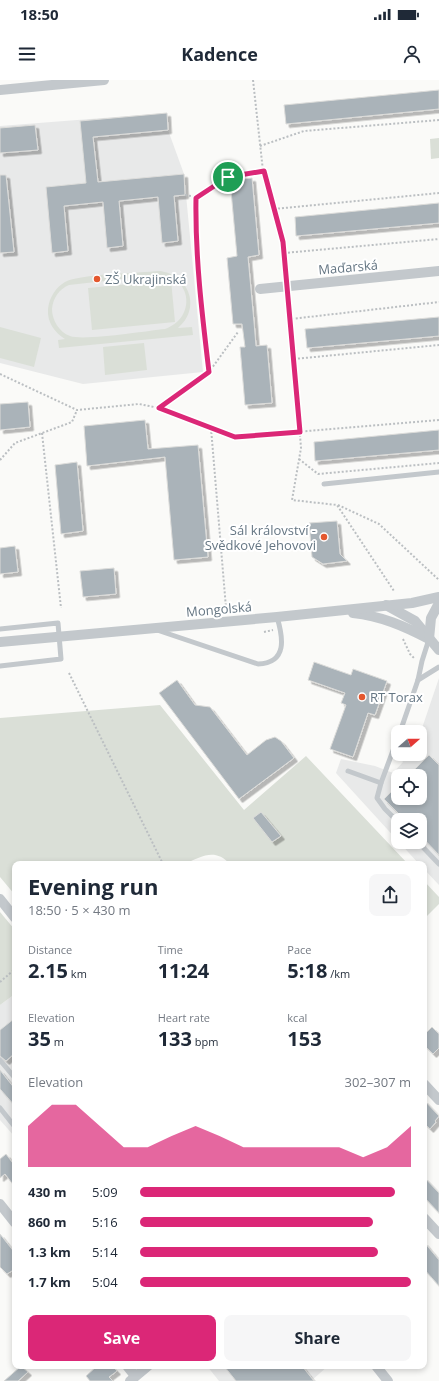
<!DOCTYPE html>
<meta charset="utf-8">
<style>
body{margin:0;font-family:"Open Sans",sans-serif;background:#f6f6f7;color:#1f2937;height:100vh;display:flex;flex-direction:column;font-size:15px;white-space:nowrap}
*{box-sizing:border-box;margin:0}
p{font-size:13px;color:#747a83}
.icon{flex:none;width:22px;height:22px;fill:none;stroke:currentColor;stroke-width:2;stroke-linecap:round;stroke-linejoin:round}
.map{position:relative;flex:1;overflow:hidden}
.side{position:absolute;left:12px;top:781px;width:415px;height:508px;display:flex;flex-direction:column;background:#fff;border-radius:8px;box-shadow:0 2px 6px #0003}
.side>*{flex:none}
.needle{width:26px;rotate:69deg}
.buttons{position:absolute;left:391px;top:645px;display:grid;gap:8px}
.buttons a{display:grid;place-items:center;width:36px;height:36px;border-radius:8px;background:#fff;box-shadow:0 2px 6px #0003;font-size:20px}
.pin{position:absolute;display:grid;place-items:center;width:34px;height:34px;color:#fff;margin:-17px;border:2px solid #fff;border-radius:50%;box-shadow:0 1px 4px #0007}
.round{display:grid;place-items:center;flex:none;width:42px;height:42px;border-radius:8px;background:#f6f6f7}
.headline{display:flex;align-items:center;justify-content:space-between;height:68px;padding:0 16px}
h1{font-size:22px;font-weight:700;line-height:30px}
.stats{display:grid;grid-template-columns:repeat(3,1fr);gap:6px;height:68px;padding:4px 16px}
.stats div{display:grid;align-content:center}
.stats b{font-size:20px;font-weight:700}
.stats small{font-size:11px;font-weight:400}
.stats p{font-size:11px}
.chart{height:112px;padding:8px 16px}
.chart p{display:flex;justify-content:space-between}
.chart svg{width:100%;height:72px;margin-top:4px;fill:#db2777;opacity:.7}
.button{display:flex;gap:8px;margin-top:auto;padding:8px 16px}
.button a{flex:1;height:46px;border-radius:8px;background:#db2777;color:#fff;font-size:16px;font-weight:700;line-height:46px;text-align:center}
.button a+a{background:#f6f6f7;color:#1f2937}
ul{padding:0 16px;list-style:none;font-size:13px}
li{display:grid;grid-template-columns:64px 48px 1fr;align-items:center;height:30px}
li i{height:10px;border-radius:5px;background:#db2777}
.status{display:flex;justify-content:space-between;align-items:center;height:28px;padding:0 20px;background:#fff;direction:ltr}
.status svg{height:11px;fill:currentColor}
header{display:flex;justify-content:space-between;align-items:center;height:52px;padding:0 16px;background:#fff;font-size:18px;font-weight:700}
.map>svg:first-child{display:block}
.built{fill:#e8e9e9;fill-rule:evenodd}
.green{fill:#dadfd7;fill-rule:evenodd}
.building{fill:#aab3b9;stroke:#dcdcda;filter:url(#shadow)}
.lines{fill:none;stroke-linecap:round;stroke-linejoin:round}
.path{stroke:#bbbfc2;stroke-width:2;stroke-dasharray:2 2;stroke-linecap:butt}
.lane{stroke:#c3c8cc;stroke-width:5}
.street{stroke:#c3c8cc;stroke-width:10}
.route-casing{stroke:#fff;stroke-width:8}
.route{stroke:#db2777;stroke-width:5}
.poi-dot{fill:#e4572e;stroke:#fff;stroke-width:1.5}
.labels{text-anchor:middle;stroke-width:4;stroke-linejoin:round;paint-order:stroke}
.street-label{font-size:13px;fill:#657683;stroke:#fff}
.poi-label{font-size:13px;fill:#657683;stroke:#fff;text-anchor:start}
</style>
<div class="status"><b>18:50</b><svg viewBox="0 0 49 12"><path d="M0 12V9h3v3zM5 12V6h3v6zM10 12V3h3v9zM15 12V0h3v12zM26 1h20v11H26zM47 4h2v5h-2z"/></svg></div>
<header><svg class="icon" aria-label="menu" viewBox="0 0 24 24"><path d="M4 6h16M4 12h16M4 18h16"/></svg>Kadence<svg class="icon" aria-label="person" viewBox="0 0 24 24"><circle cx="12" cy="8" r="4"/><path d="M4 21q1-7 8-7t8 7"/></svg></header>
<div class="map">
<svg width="439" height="1301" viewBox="0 0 439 1301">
<defs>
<filter id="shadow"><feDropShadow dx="3.5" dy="3.5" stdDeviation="0" flood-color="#0004"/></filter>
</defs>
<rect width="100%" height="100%" fill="#fafaf8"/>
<g class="built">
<polygon points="167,33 168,50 184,94 203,292 83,304 0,283 0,46"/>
<path d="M439,598V805L424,789V784H419L399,762H420V740H398V761L336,693L341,679L375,686L393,693L403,682L399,676L401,674H420V654ZM398,696H420V718H398Z"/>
<polygon points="15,914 15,1057 0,1040 0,925"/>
<polygon points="207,1286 328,1286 311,1301 219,1301"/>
</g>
<g class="green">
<polygon points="439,58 439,78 431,79 430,59"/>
<path d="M159,191C189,194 202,228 178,248L192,247L193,255L59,268L58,260L65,259C54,252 47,242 48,229C49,218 56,207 65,202C79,194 140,193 159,191ZM158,195C192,195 197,238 165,249C146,251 84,261 70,256C59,252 52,240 52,229C53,218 59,209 69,205Z"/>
<polygon points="171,200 175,242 92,250 88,208"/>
<polygon points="0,247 41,258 34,287 0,278"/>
<polygon points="144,263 147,290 105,295 103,267"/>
<path d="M160,625L244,730L306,676L408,784H230C215,768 202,776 185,784H15V815L0,797V638Z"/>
<polygon points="424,801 439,817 439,824 424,839"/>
<polygon points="0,832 15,850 15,914 0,925"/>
</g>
<g class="building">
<polygon points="439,10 439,29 286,44 284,25"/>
<polygon points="167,33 168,50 93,57 98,102 184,94 185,115 174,116 178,161 162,163 158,117 119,121 123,166 107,168 103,122 64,126 68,171 52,173 46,107 86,103 80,41"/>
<polygon points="35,45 38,70 0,73 0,48"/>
<polygon points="0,95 6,95 14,172 0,173"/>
<polygon points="252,98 259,175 248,177 254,242 256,266 267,265 272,323 245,325 240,267 245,267 242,244 233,244 227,178 237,176 230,100"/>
<polygon points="439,123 439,143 296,156 295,137"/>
<polygon points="439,237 439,256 307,268 305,249"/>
<polygon points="28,322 30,347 0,350 0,324"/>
<polygon points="145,340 148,369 198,365 208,477 174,480 165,377 87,386 84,346"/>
<polygon points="439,350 439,370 315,381 314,362"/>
<polygon points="77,382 83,451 61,454 55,385"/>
<polygon points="337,441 340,474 347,481 323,484 312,477 309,443"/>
<polygon points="15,466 18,492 0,494 0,468"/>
<polygon points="114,488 116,514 83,517 80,491"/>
<polygon points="314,582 351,595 353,589 387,601 375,635 368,633 353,677 330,669 346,625 341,623 345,613 308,600"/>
<polygon points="177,600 195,625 210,627 247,675 266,660 275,657 281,661 294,678 239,719 159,613"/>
<polygon points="429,675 439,685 439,775 420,755 420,740 405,740 384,719 398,705 398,718 420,718 420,696 408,696"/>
<polygon points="261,732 281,756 272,762 253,738"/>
<polygon points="15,938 15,973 6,981 0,976 0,950"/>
<polygon points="432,947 439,954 439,968 433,974 424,965 424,955"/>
<polygon points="0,990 15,1009 15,1026 0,1009"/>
<polygon points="424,1020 439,1036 435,1041 436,1042 430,1049 424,1043"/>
<polygon points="6,1074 15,1086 15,1107 5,1094 0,1098 0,1079"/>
<polygon points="424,1097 439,1113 439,1133 424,1117"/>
<polygon points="0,1154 15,1173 15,1189 7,1194 0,1187"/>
<polygon points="424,1162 439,1180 439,1206 424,1189"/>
<polygon points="21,1286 28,1292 18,1301 4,1301"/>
<polygon points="97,1286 112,1286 117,1291 109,1297 113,1301 90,1301 86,1296"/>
<polygon points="224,1286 302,1286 314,1301 236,1301"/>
</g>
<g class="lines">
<g class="path">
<polyline points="253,0 263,91 283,161 287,197"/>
<polyline points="260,66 304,51 439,40"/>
<polyline points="185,115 196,117 228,97 263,91"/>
<path d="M196,117C195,176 202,234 209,292"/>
<polyline points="274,129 439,113"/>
<polyline points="284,173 439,159"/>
<polyline points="288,216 291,239 439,222"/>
<polyline points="291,239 301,368 292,420 337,425 394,511"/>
<polyline points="294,279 439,265"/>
<polyline points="0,294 77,330 139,324 159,328 209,292 238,252"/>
<polyline points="159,328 235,357 439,340"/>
<polyline points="211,348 226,528"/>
<polyline points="42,353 61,528"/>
<polyline points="299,379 318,394 439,383"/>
<polyline points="0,380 15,363 72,342 77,330"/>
<polyline points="338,425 379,444 439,500"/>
<polyline points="264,552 273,550"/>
<polyline points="403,559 410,574 414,578"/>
<polyline points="69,593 163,784"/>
<polyline points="0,902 15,889"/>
</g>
<g class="lane">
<polyline points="324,404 439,392"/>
<polyline points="0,549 58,543 61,579 0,586"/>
<path d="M157,550L258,584C288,583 283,557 277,537"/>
<polyline points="418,600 439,587"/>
<polyline points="400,652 418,600 422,581 429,559"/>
<polyline points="348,691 381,703 377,718 385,729 398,742"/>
<polyline points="381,703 398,657"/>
<polyline points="418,762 439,784"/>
<polyline points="0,980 15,998"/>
<polyline points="0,1028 15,1047"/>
</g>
<g class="street">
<polyline points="0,10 104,0"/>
<polyline points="260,209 439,191"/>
<polyline points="386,525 415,541 439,570"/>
<path d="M353,533C381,536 404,546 429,559"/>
<polyline points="429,559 431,538 439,523"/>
<polyline points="0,562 277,537 412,523 439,517"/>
<polyline points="0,819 15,838"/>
<polyline points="424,1004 439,1020"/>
<polyline points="0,1124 15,1143"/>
<polyline points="424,1138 439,1154"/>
<polyline points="127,1286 135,1296"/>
<polyline points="376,1286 388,1301"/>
<polyline points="130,1301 148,1286"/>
</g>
</g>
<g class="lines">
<defs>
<path id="route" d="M264,91L283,162L300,352L235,357L159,328L209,292C202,234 195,176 196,118L228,97Z"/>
</defs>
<use href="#route" class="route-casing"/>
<use href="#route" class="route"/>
</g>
<g class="poi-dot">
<circle cx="97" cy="199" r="4"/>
<circle cx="324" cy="457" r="4"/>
<circle cx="362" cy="617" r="4"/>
</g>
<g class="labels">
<g class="street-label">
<text transform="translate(348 187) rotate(-5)" y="5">Maďarská</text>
<text transform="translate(219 529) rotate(-5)" y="5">Mongolská</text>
</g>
<g class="poi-label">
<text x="105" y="204">ZŠ Ukrajinská</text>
<text x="316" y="455" text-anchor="end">Sál království -<tspan x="316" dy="15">Svědkové Jehovovi</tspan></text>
<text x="370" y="622">RT Torax</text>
</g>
</g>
</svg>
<div class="buttons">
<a><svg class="needle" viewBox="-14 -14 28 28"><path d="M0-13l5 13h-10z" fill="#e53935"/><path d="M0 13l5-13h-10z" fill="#747a83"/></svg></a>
<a><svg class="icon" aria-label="locate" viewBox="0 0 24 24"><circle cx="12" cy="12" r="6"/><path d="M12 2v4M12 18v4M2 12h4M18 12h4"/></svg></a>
<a><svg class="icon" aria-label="layers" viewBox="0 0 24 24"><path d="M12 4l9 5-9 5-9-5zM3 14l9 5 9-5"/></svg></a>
</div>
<div class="pin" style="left:228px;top:97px;background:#1e9e55"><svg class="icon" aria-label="arrive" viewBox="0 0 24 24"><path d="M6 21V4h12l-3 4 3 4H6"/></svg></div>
<section class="side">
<div class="headline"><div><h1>Evening run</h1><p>18:50 · 5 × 430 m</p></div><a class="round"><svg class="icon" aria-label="share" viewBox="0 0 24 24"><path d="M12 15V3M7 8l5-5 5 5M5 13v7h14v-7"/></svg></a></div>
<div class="stats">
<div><p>Distance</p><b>2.15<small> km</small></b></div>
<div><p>Time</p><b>11:24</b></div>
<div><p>Pace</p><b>5:18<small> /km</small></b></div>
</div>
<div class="stats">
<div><p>Elevation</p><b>35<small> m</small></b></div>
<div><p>Heart rate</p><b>133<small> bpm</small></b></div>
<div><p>kcal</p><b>153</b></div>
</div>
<div class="chart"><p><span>Elevation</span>302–307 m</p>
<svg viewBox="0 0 160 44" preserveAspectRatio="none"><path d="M0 44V19L10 6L20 6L30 19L40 32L50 32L60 25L70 19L80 25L90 32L100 32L110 32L120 32L130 32L140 38L150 32L160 19V44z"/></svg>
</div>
<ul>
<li><b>430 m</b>5:09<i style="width:94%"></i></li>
<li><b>860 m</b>5:16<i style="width:86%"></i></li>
<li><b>1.3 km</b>5:14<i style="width:88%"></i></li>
<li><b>1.7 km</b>5:04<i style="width:100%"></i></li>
</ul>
<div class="button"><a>Save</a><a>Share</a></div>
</section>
</div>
